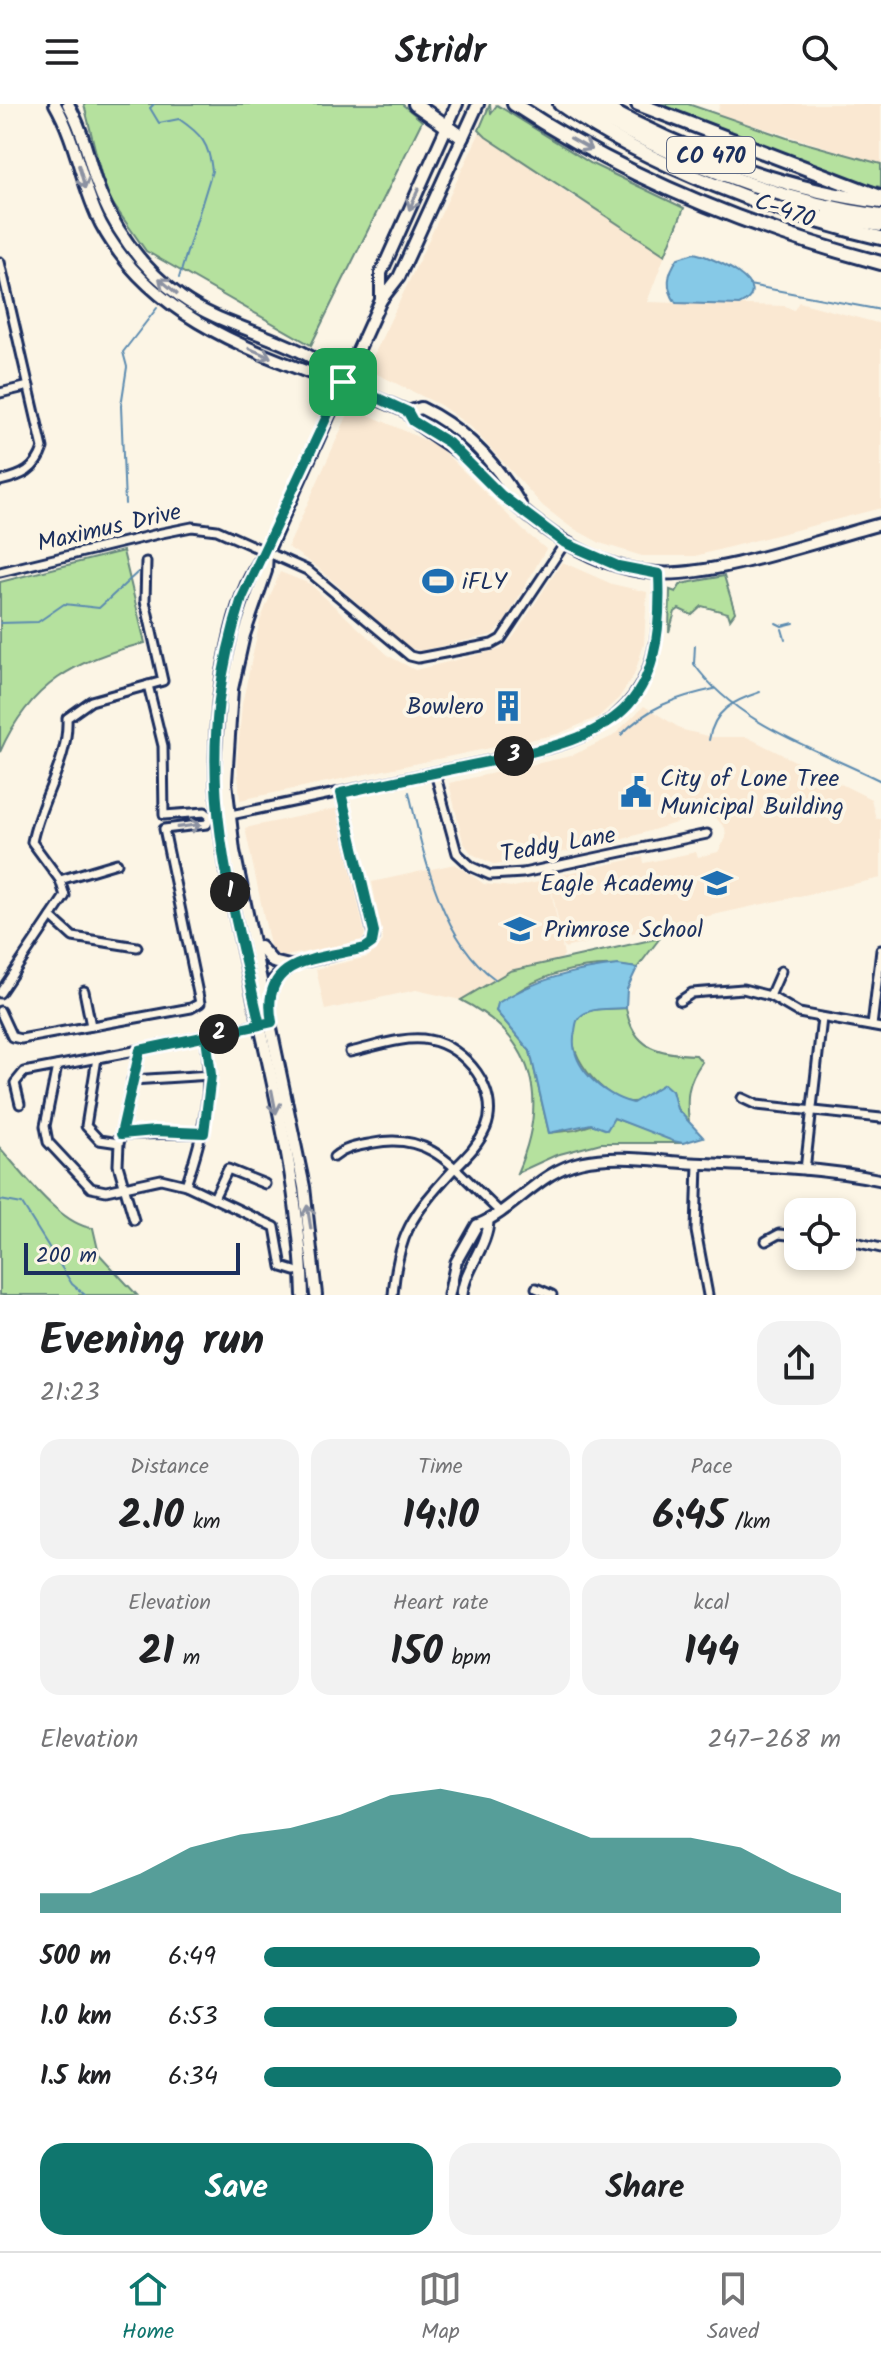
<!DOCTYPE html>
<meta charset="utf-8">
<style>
body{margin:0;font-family:Kalam,sans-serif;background:#f2f2f2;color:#202124;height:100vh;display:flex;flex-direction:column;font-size:30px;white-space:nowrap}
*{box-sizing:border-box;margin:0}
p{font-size:26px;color:#757577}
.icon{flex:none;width:44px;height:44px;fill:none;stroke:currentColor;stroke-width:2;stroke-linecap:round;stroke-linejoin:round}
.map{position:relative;height:1191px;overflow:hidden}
.drawer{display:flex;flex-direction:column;background:#fff;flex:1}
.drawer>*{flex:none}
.tools{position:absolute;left:784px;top:1094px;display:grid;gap:16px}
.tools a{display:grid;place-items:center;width:72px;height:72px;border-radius:16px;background:#fff;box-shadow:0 4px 12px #0003;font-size:40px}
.scale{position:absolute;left:24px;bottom:20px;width:216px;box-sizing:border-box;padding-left:8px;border:4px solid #1b2f5e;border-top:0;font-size:22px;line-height:28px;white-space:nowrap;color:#1b2f5e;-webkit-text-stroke:6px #fcf5e5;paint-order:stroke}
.pin{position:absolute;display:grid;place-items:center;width:68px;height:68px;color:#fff;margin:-34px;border-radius:16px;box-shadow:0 4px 12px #0006}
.km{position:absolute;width:40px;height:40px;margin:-20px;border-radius:50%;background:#222;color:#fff;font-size:22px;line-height:40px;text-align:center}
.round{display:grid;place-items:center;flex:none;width:84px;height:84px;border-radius:24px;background:#f2f2f2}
.headline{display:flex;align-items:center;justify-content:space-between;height:136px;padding:0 40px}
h1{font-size:44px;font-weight:600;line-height:60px}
.metrics{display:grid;grid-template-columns:repeat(3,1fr);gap:12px;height:136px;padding:8px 40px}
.metrics div{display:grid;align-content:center;border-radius:20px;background:#f2f2f2;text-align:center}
.metrics b{font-size:40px;font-weight:600}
.metrics small{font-size:22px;font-weight:400}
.metrics p{font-size:22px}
.chart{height:224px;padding:16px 40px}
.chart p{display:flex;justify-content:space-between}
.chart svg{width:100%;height:144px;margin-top:8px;fill:#0f766e;opacity:.7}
.primary-button{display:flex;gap:16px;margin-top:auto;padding:16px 40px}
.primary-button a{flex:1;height:92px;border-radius:24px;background:#0f766e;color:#fff;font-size:32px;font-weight:600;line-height:92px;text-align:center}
.primary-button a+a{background:#f2f2f2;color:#202124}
ul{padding:0 40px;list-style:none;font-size:26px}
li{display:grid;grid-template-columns:128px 96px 1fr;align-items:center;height:60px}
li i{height:20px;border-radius:10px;background:#0f766e}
header{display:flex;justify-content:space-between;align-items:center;height:104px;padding:0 40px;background:#fff;font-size:36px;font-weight:600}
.tabs{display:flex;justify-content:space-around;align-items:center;height:112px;border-top:2px solid #e0e0e0;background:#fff;font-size:22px;color:#757577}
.tabs a{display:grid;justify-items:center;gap:4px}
.tabs .current{color:#0f766e}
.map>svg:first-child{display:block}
.built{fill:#fae8d2}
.green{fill:#b5e19e;stroke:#68887e;stroke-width:2}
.water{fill:#86c9e7;stroke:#5b8bb0;stroke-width:2}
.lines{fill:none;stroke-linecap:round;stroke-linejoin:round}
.stream{stroke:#5b8bb0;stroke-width:2}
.minor-casing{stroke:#1b2f5e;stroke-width:13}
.tertiary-casing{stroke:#1b2f5e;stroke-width:15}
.secondary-casing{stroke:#1b2f5e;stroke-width:16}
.motorway-casing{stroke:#1b2f5e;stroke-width:18}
.minor{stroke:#fcf5e5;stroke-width:7}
.tertiary{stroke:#fcf5e5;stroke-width:9}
.secondary{stroke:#fcf5e5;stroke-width:10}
.motorway{stroke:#fcf5e5;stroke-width:12}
.oneway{stroke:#8c92a2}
.route-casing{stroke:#fff;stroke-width:16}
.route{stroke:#0f766e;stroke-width:10}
.labels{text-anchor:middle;stroke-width:8;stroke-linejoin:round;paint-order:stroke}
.shield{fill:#fcf5e5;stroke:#5e6a86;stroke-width:2}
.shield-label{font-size:22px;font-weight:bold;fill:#1b2f5e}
.street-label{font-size:24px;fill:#1b2f5e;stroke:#fcf5e5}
.poi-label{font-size:24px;fill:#1b2f5e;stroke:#fcf5e5;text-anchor:start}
</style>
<header><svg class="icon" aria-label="menu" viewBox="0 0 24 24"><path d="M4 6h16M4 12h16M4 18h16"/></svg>Stridr<svg class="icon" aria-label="search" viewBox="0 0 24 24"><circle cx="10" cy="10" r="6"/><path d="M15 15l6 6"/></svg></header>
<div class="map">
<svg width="881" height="1191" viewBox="0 0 881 1191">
<rect width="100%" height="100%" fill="#fcf5e5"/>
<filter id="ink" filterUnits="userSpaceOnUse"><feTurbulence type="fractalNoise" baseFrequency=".0125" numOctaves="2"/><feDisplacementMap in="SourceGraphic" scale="16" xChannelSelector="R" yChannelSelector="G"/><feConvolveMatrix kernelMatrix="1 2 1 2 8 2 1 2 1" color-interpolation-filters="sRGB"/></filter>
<g filter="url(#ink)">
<g class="built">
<polygon points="720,0 881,0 881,60 717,10"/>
<polygon points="480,28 578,96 589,99 665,151 647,198 785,202 794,206 799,198 881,220 881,404 695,452 642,452 600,439 569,422 543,402 471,323 440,301 373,268 370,259"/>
<polygon points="358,306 438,342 524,427 546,445 504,519 492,531 419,547 407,543 317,463 288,443 349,308"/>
<polygon points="562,458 612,480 647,488 644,540 634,571 619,594 598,613 558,630 240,696 237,657 242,600 260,517 280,468 310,480 389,552 415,566 501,545 514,532"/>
<polygon points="644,602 683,626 712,633 747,633 871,695 876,715 881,714 881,774 564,844 549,773 643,753 644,759 696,748 698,753 718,748 726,734 725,724 716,714 702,711 607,740 495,761 472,750 463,738 449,679 571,652 613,632"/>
<polygon points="338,704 365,830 363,836 277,854 271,846 245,724"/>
<polygon points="455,760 484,780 513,783 549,776 564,851 561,855 510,867 461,896 416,886 325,906 316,865 368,853 383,837 372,778"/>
</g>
<g class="green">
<polygon points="84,0 402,0 422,17 311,241 146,147 106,90"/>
<polygon points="490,0 491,9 497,1 592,60 684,104 665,151 486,33 479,26"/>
<polygon points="652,0 688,0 787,34 881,60 881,83 858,79"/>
<path d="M123,447L145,539C76,555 30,580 0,648V478Z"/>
<polygon points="724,472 735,508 730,515 728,509 702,502 692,511 679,505 675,508 669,528 670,486 676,488 681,480"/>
<path d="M660,834L637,864C590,856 527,870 496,907L530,947L549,1029L575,1026L614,1014L683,1039H601L556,1051L517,1069C549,996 536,934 461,896L510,867Z"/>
<path d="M626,904C633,945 659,950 696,951L702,958C687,979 686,993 689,1018L677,1005L672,987C660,990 642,999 630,998C600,996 550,932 583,910C593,903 614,905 626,904Z"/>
<path d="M0,1044C22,1068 61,1122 93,1124L99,1150L137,1191H0Z"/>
</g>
<g class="water">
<path d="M694,149C710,152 780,182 739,201L676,199C665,183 667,170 678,154Z"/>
<path d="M618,861L637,864L627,885L626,904C613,905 593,903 582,911C576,915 576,921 575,927C567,961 603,992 633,999L664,980L672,987L677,1005L703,1033L683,1039L673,1037L614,1014L607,1026L591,1020L549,1029L530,947L496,907L498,899C536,875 574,866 618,861Z"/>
</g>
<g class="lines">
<g class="stream">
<path d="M154,0L150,4L159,19L179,15C201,30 209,39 212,67L179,174"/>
<polyline points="749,181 881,206"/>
<polyline points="125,400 121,302 127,263 123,248 157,204"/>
<polyline points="0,519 38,518 64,500 99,504 138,468"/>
<polyline points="776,519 782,522 794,519"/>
<polyline points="782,525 785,535"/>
<path d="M695,541L694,560C737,621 817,645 881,677"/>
<path d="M621,631C648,603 676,593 714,585"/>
<path d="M709,636C714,606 733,597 760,588"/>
<path d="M409,688C423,749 441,836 495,875"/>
<polyline points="0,1096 22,1100 72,1180 85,1191"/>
</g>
<defs>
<g id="minor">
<path d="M0,158L43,344C36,366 22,372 0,377"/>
<polyline points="0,289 29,282"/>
<polyline points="0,468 162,429 192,423 217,426 307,466 410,552 418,554 492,540 501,535 565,439"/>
<polyline points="435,669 457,749 472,763 490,771 523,769 707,730"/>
<path d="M226,712L550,644C642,619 663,558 659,470"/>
<polyline points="60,776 117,759"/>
<polyline points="51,813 73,833 137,843"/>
<polyline points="289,862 365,844 374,834 341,689"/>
<polyline points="84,887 91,922"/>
<path d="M0,889L65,792L60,776L32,738C40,695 69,658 67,614L91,597L163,577L145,497L146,458"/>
<polyline points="770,892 781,867"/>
<polyline points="680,897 692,889 743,885 770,892 799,909 881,924"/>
<polyline points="0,907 12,933 21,935 191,904 200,899 164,725 207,720 211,713 205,708 164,711 163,642 148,581"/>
<polyline points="872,922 881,846"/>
<path d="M350,948C374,943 405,931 429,936C465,942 501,987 486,1024C478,1042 466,1053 452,1067C412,1111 398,1130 393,1191"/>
<polyline points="97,954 86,1022 99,1036 119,1039"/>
<polyline points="57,962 45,1022 48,1038 91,1084 106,1087 161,1075 186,1081 275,1123 282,1163 295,1167"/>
<polyline points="132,976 211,971"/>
<polyline points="742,994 757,1001 881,1014"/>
<polyline points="20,1000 15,979 24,968 140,946"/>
<polyline points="121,1030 204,1029"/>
<path d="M334,1053C346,1043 359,1042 374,1039C434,1027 458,1070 499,1107"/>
<polyline points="698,1059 696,1127 708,1191"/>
<polyline points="805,1066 822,914"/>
<path d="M186,1081C204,1028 213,989 206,933"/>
<polyline points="214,1094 228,1065 265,1080"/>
<polyline points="134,1116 118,1061 119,1039 140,946 262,920"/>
<polyline points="842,1135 881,1144"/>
<polyline points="766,1137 779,1130 798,1132"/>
<polyline points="536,1184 552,1191"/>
</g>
<g id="tertiary">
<path d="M449,1191L456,1158L477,1121C515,1106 538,1068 581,1058C616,1050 656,1057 691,1059C754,1062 819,1063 881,1076"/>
<path d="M462,1191C464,1166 488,1141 488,1116"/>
</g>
<g id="secondary">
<path d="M55,0C77,38 81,81 101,120C163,236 300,258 408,308C417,325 452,340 468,356C520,408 579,463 656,469C713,474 822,435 881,420"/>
<path d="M68,0C82,24 87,49 95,75C111,122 141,164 181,193C229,228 305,235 343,278"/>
<polyline points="381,196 381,169 457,0"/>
<path d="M408,308L421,304C463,324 496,359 520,400"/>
<polyline points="267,448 266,467 244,531 232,585 226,678 234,747 304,1083 316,1191"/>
<polyline points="260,843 273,858 289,862"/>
<polyline points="269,892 273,877 289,862"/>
<path d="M303,1191C300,1085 272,976 249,873C223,757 201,661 228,543C235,510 245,474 267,448L381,196L399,173L478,0"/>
</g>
<g id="motorway">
<polyline points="415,0 462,33"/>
<path d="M514,0C626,74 752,125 881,159"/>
<path d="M560,0C647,61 778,110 881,134"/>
<path d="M577,0C671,54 773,97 881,112"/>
<path d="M598,0C684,47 784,86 881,98"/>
<polyline points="638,0 878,92"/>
<polyline points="826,112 881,121"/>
</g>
</defs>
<use href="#minor" class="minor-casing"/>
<use href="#tertiary" class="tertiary-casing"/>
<use href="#secondary" class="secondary-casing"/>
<use href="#motorway" class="motorway-casing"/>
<use href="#minor" class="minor"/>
<use href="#tertiary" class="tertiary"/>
<use href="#secondary" class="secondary"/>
<use href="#motorway" class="motorway"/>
</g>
<defs><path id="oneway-shaft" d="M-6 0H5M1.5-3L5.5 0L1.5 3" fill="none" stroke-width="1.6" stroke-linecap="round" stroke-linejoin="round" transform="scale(2)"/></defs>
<g class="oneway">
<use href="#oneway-shaft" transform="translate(581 40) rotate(29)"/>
<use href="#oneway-shaft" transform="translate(82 73) rotate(74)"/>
<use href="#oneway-shaft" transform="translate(414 95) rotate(114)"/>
<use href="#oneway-shaft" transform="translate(168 182) rotate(-139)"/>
<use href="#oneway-shaft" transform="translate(260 249) rotate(23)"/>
<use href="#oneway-shaft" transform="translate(189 722) rotate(-7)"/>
<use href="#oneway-shaft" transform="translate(274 998) rotate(79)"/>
<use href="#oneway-shaft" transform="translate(309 1113) rotate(-99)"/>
</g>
</g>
<g class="lines" filter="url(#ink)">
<defs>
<path id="route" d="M343,278L242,494C190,655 224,764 260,921L140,946L121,1030L155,1027L204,1029L211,971L206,933C228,928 250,923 272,918C259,853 317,856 365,844L372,839L374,828L341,689C391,678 442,667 492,657C615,631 665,608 659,470L618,462L565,439L501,391L449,339L413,317L408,308L343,278"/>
</defs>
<use href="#route" class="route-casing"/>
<use href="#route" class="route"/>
</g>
<defs>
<symbol id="stadium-bare" viewBox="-9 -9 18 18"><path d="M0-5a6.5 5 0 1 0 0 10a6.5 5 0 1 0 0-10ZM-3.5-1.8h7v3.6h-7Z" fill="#1f6fb2" stroke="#fcf5e5" stroke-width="2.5" paint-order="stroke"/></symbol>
<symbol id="building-bare" viewBox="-9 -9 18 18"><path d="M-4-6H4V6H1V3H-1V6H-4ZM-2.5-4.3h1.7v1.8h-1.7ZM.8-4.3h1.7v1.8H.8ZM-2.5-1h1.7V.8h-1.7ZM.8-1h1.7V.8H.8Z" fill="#1f6fb2" stroke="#fcf5e5" stroke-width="2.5" paint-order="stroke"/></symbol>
<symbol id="civic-bare" viewBox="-9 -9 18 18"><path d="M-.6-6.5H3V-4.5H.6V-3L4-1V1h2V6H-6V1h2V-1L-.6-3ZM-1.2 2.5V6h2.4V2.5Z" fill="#1f6fb2" stroke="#fcf5e5" stroke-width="2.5" paint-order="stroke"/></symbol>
<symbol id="school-bare" viewBox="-9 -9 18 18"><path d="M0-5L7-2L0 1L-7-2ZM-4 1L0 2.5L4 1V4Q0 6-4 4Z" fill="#1f6fb2" stroke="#fcf5e5" stroke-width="2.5" paint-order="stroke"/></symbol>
</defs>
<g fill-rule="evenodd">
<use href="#stadium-bare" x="416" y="455" width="44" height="44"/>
<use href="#building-bare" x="486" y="580" width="44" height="44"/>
<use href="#civic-bare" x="614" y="666" width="44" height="44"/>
<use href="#school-bare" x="695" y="757" width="44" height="44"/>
<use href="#school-bare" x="498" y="803" width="44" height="44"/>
</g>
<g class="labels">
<rect class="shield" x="667" y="33" width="88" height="36" rx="6"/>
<g class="shield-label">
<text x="711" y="59">CO 470</text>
</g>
<g class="street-label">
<text transform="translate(785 106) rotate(19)" y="8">C-470</text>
<text transform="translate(109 423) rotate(-13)" y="8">Maximus Drive</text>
<text transform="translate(558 740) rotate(-10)" y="8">Teddy Lane</text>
</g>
<g class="poi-label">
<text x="462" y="485">iFLY</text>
<text x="484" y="610" text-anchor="end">Bowlero</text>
<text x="660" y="682">City of Lone Tree<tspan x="660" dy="28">Municipal Building</tspan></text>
<text x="693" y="787" text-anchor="end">Eagle Academy</text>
<text x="544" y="833">Primrose School</text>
</g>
</g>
</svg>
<div class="tools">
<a><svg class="icon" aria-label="locate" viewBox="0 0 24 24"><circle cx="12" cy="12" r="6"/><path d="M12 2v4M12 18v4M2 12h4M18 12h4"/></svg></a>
</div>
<div class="scale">200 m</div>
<div class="pin" style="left:343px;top:278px;background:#1e9e55"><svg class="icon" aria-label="arrive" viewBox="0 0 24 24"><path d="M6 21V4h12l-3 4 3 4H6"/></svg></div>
<b class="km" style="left:230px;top:788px">1</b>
<b class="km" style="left:219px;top:930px">2</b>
<b class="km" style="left:514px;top:652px">3</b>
</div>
<section class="drawer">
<div class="headline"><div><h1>Evening run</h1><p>21:23</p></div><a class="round"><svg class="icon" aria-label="share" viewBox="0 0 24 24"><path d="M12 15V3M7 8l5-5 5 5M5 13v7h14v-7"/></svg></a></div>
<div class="metrics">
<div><p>Distance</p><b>2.10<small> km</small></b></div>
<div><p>Time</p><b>14:10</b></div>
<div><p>Pace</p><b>6:45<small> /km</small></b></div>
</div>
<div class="metrics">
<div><p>Elevation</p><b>21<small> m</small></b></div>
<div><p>Heart rate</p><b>150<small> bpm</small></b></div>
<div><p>kcal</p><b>144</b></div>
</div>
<div class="chart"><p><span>Elevation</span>247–268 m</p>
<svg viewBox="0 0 160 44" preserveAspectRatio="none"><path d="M0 44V38L10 38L20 32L30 24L40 20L50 18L60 14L70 8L80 6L90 9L100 15L110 21L120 21L130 21L140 24L150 32L160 38V44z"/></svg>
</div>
<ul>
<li><b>500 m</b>6:49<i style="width:86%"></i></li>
<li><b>1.0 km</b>6:53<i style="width:82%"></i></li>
<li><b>1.5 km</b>6:34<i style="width:100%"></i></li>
</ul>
<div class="primary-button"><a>Save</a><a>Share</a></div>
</section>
<nav class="tabs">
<a class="current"><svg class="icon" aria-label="home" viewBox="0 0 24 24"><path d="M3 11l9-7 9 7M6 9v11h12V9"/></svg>Home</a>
<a><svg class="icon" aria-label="map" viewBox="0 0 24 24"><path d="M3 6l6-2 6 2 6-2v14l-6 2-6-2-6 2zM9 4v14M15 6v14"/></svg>Map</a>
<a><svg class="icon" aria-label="saved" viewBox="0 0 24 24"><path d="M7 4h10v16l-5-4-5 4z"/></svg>Saved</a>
</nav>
